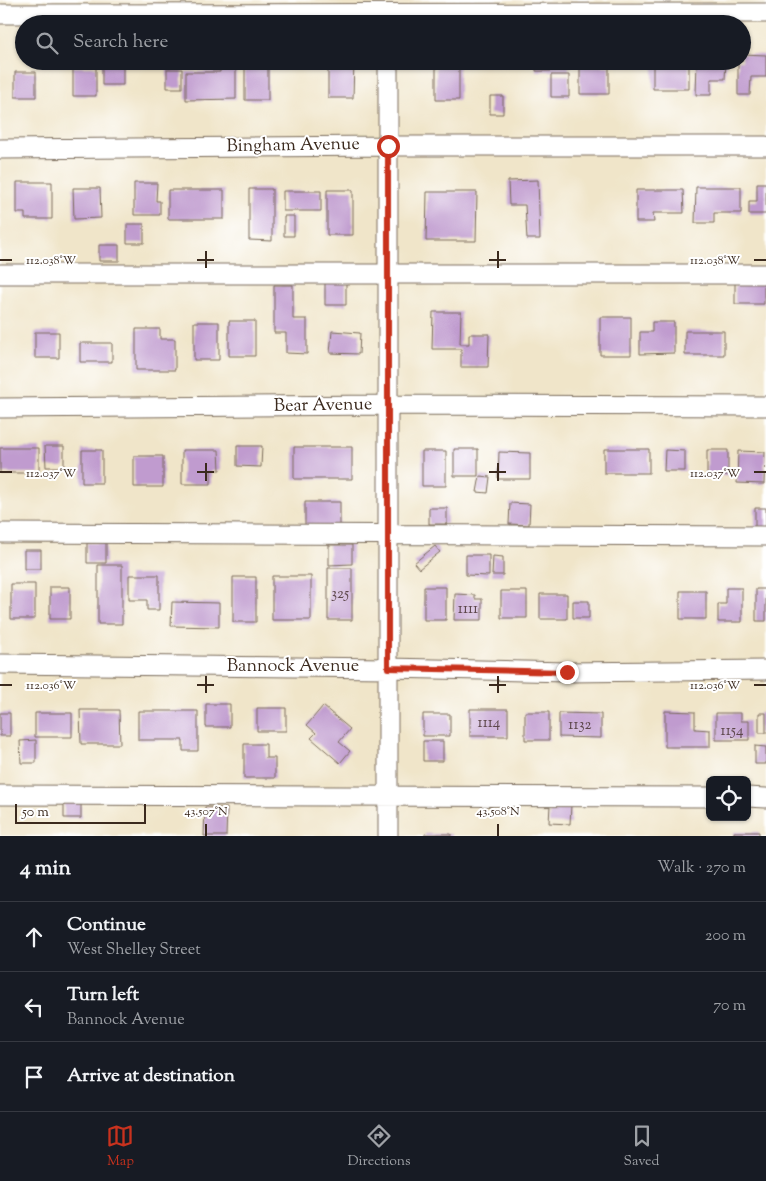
<!DOCTYPE html>
<meta charset="utf-8">
<style>
body{margin:0;font-family:"Sorts Mill Goudy",serif;background:#20242c;color:#f1f3f6}
.controls{position:absolute;right:15px;bottom:15px;display:grid;overflow:hidden;border-radius:8px;box-shadow:0 1px 4px #0004}
.controls button{width:45px;height:45px;display:grid;place-items:center;padding:0;border:0;border-bottom:1px solid #363941;background:#171b24;color:#f1f3f6;font:25px sans-serif}
.scale{position:absolute;left:15px;bottom:12px;width:131px;box-sizing:border-box;padding-left:5px;border:2px solid #3b2a1e;border-top:0;font-size:14px;line-height:18px;white-space:nowrap;color:#3b2a1e;-webkit-text-stroke:4px #fff;paint-order:stroke}
.stop{position:absolute;width:15px;height:15px;margin:-11px;border:4px solid #c8321e;border-radius:50%;background:#fff}
.stop.end{background:#c8321e;border-color:#fff;box-shadow:0 1px 5px #0008}
.list{margin:0;padding:0;list-style:none}
h2{display:flex;justify-content:space-between;align-items:center;height:65px;margin:0;padding:0 20px;font-size:21px}
h2 small{font-size:16px;font-weight:400;color:#9ea1a6}
.list li{display:grid;grid-template-columns:32px 1fr auto;gap:15px;align-items:center;box-sizing:border-box;height:70px;padding:0 20px;border-top:1px solid #363941}
.list b{display:block;font-size:19px;white-space:nowrap}
.list p{margin:0;font-size:16px;white-space:nowrap;color:#9ea1a6}
.list em{font-size:16px;font-style:normal;color:#9ea1a6}
.icon{flex:none;width:28px;height:28px;fill:none;stroke:currentColor;stroke-width:2;stroke-linecap:round;stroke-linejoin:round}
.map{position:relative;flex:none;width:766px;height:836px;overflow:hidden}
.search{position:absolute;background:#171b24;box-shadow:0 1px 4px #0004;left:15px;right:15px;top:15px;height:55px;display:flex;align-items:center;gap:12px;box-sizing:border-box;padding:0 18px;border-radius:28px;color:#9ea1a6;font-size:19px}
.sheet{height:275px;background:#171b24}
nav{display:flex;justify-content:space-around;align-items:center;box-sizing:border-box;height:70px;border-top:1px solid #363941;background:#171b24;font-size:14px;color:#9ea1a6}
nav a{display:grid;justify-items:center;gap:2px}
nav .on{color:#c8321e}
.map>svg:first-child{display:block}
.building{fill:#c09bcf}
.lines{fill:none;stroke-linecap:round;stroke-linejoin:round}
.minor-casing{stroke:#7a6b5a;stroke-width:21}
.minor{stroke:#fff;stroke-width:19}
.route{stroke:#c8321e;stroke-width:6}
.ticks{fill:none;stroke:#3b2a1e;stroke-width:2}
.labels{text-anchor:middle;dominant-baseline:central;stroke-width:4;stroke-linejoin:round;paint-order:stroke}
.number-label{font-size:15px;fill:#5c464a}
.street-label{font-size:18px;fill:#3b2a1e;stroke:#fff}
.ticks-label{font-size:12px;text-anchor:middle;fill:#3b2a1e;stroke:#fff;stroke-width:4;stroke-linejoin:round;paint-order:stroke}
</style>
<div class="map">
<svg width="766" height="836" viewBox="0 0 766 836">
<rect width="100%" height="100%" fill="#fff"/>
<filter id="ink" filterUnits="userSpaceOnUse"><feTurbulence type="fractalNoise" baseFrequency=".02" numOctaves="2"/><feDisplacementMap in="SourceGraphic" scale="10" xChannelSelector="R" yChannelSelector="G"/><feConvolveMatrix kernelMatrix="1 2 1 2 8 2 1 2 1" color-interpolation-filters="sRGB"/></filter>
<filter id="wash" filterUnits="userSpaceOnUse"><feTurbulence type="fractalNoise" baseFrequency=".0096" numOctaves="4" result="noise"/><feDisplacementMap in="SourceGraphic" scale="20" xChannelSelector="R" yChannelSelector="G"/><feGaussianBlur stdDeviation="1.12" result="paint"/><feColorMatrix in="noise" values="0 0 0 0 0 0 0 0 0 0 0 0 0 0 0 0 0 1.4 0 .05"/><feComposite in="paint" operator="in"/></filter>
<g filter="url(#wash)">
<rect width="100%" height="100%" fill="#f0e5c9"/>
<g id="blocks">
<path class="building" d="M742,54l24,1v22h-15l-1,18h-12v-34h4z
M102,61h21v24h-21z
M220,61h16v38l-50,1v-28h34z
M328,61h26l-1,37h-25z
M436,61h23v39h-23z
M536,61h33v10h-33z
M697,61h29l-1,18h-14v16h-15z
M653,63h36v26h-36z
M245,64h23v36h-23z
M580,66h29v28h-29z
M73,67h23v29h-23z
M167,69h15v19h-15z
M15,72h21v25h-21z
M551,75h18v22h-18z
M490,96h13v18h-13z
M538,180l2,59h-13l-2,-34h-16l-1,-24z
M17,182h35v37h-27v-6h-8z
M134,183h23l-1,18h4v14h-26z
M757,183h9v31h-17v-13h8z
M696,187h45v26h-27v10h-19z
M73,188h27l1,30 -27,1z
M249,189h23v52l-23,-1z
M168,190h56v29h-56z
M327,190h26v45h-26z
M636,190h47l1,23h-31l1,9h-18z
M283,191h38v20h-38z
M427,192h50l-1,49h-50z
M284,216h10v20h-10z
M127,224h17v19h-17z
M99,245h20v16h-20z
M735,280l29,1v23h-29z
M325,281h21v24h-21z
M274,285h19v34h14v35l-21,-1v-20h-12z
M433,312h28l-1,32h9v-10h20l-1,33h-27v-18h-29z
M600,317h31v38h-31z
M229,321h26v35h-26z
M194,322h25v38h-25z
M652,322h22v31l-34,1v-22h12z
M136,329h24v10h15v31h-39z
M332,331l28,2 -1,21 -29,-1z
M685,331h39v24h-39z
M35,332h24v26h-24z
M80,343h32v19h-32z
M45,446h19v21h-18z
M237,446h25l-1,21 -24,-1z
M294,447h58v32h-58z
M0,448h39v25h-39z
M454,449h24v27h-24z
M604,449h45v24h-45z
M82,450h20v33h-20z
M182,450h37l1,20h-9v14h-29z
M665,450l20,1v20h-21z
M707,450h21v25h-21z
M422,451h24v35h-24z
M738,451l27,1 -1,32 -27,-1z
M499,452l31,1v26h-32z
M134,456h29v31h-29z
M480,476l10,1 -2,16 -11,-1z
M305,502h35v25h-35z
M510,503l20,1 -1,21 -20,-1z
M429,508h18v16h-18z
M755,508h11v20h-11z
M87,543h19v20h-19z
M329,545h23v19l-23,1z
M435,546l5,6 -21,17 -5,-6z
M24,550h17v19h-17z
M466,555h23v21l-23,-1z
M493,556l10,1v18h-11z
M98,565h24v59h-24z
M328,568h24v52h-24z
M129,575h30v35h-12v-10h-18z
M272,576h39v44h-39z
M233,577h23v45h-23z
M11,584h24v35h-24z
M50,587h20v32h-20z
M424,587h22v33h-22z
M726,588h16v34h-24v-18h8z
M756,589h10v32h-10z
M501,591h26v27h-26z
M680,591h26v28h-26z
M455,594l20,1v4h7v21h-28z
M540,594h27v25h-27z
M573,601h16v17h-16z
M172,602l47,1v24l-48,-1z
M206,704h24v23h-24z
M323,706l27,23 -11,13 11,9 -10,12 -29,-25 5,-5 -9,-8z
M257,708h29v23h-29z
M470,709h38v27h-38z
M80,710h39l1,34h-39z
M138,711h60v40h-15v-11h-45z
M665,711l30,1v17l15,1v17h-45z
M525,712h24v28h-24z
M0,713h10v23h-10z
M35,713h37v24h-37z
M559,713l42,1v24l-42,-1z
M716,713h25v8h8v19h-33z
M759,713h7v20h-7z
M423,714h27v22h-27z
M36,740v23h-15l-1,-22z
M423,741h20v20h-20z
M244,744h22v14h9v20h-31z
M755,746l11,1v17h-11z
M64,801h17v17h-17z
M550,805h21l-1,19 -21,-1z
M205,807l22,1 -1,28h-22z
M734,832h25v4h-25z
M425,834h26v2h-26z"/>
</g>
</g>
<g filter="url(#ink)">
<use href="#blocks" fill-opacity="0" stroke="#7a6b5a" stroke-width="1"/>
<g class="lines">
<g class="minor-casing">
<path id="minor" d="M0,14l766,-1
M0,149l388,-3h378
M0,274h766
M0,408l387,-3 379,1
M0,533l766,3
M0,664l388,4 179,4 199,-2
M0,795l710,2
M747,797l19,1
M388,836v-775"/>
</g>
<use href="#minor" class="minor"/>
</g>
</g>
<g class="lines" filter="url(#ink)">
<path class="route" d="M388,146v522l179,4"/>
</g>
<path class="ticks" d="M206,251v17M498,251v17M0,260h12M197,260h17M489,260h17M754,260h12M206,463v18M498,463v18M0,472h12M197,472h17M489,472h17M754,472h12M206,676v17M498,676v17M0,685h12M197,685h17M489,685h17M754,685h12M206,824v12M498,824v12"/>
<g class="labels">
<g class="number-label">
<text x="340" y="594">325</text>
<text x="468" y="609">1111</text>
<text x="489" y="723">1114</text>
<text x="580" y="725">1132</text>
<text x="732" y="731">1154</text>
</g>
<g class="street-label">
<text transform="translate(293 146) rotate(-1)">Bingham Avenue</text>
<text transform="translate(323 406) rotate(-1)">Bear Avenue</text>
<text x="293" y="667">Bannock Avenue</text>
</g>
</g>
<g class="ticks-label">
<text x="715" y="264">112.038°W</text>
<text x="51" y="264">112.038°W</text>
<text x="715" y="477">112.037°W</text>
<text x="51" y="477">112.037°W</text>
<text x="51" y="689">112.036°W</text>
<text x="715" y="689">112.036°W</text>
<text x="206" y="815">43.507°N</text>
<text x="498" y="815">43.508°N</text>
</g>
</svg>
<div class="controls">
<button><svg class="icon" aria-label="locate" viewBox="0 0 24 24"><circle cx="12" cy="12" r="6"/><path d="M12 2v4M12 18v4M2 12h4M18 12h4"/></svg></button>
</div>
<div class="scale">50 m</div>
<div class="stop" style="left:388px;top:146px"></div>
<div class="stop end" style="left:567px;top:672px"></div>
<div class="search"><svg class="icon" aria-label="search" viewBox="0 0 24 24"><circle cx="10" cy="10" r="6"/><path d="M15 15l6 6"/></svg>Search here</div>
</div>
<section class="sheet">
<h2>4 min<small>Walk · 270 m</small></h2>
<ul class="list">
<li><svg class="icon" aria-label="ahead" viewBox="0 0 24 24"><path d="M12 20V5M6 11l6-6 6 6"/></svg><div><b>Continue</b><p>West Shelley Street</p></div><em>200 m</em></li>
<li><svg class="icon" aria-label="left" viewBox="0 0 24 24"><path d="M17 20v-9H6M10 6l-5 5 5 5"/></svg><div><b>Turn left</b><p>Bannock Avenue</p></div><em>70 m</em></li>
<li><svg class="icon" aria-label="arrive" viewBox="0 0 24 24"><path d="M6 21V4h12l-3 4 3 4H6"/></svg><div><b>Arrive at destination</b></div></li>
</ul>
</section>
<nav>
<a class="on"><svg class="icon" aria-label="map" viewBox="0 0 24 24"><path d="M3 6l6-2 6 2 6-2v14l-6 2-6-2-6 2zM9 4v14M15 6v14"/></svg>Map</a>
<a><svg class="icon" aria-label="directions" viewBox="0 0 24 24"><path d="M12 3l9 9-9 9-9-9zM9 14v-3h6M13 9l2 2-2 2"/></svg>Directions</a>
<a><svg class="icon" aria-label="saved" viewBox="0 0 24 24"><path d="M7 4h10v16l-5-4-5 4z"/></svg>Saved</a>
</nav>
